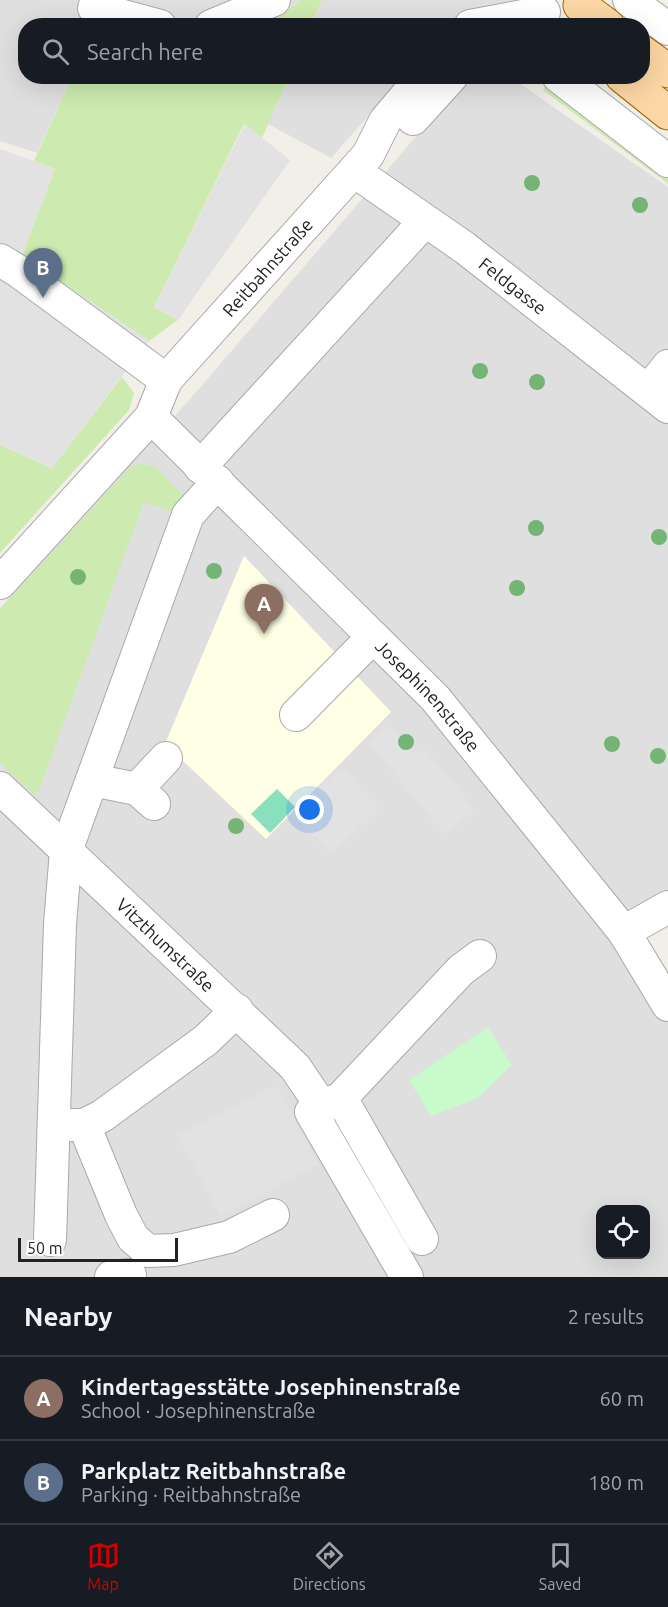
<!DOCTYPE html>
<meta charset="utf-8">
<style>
body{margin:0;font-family:Ubuntu,sans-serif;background:#20242c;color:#f1f3f6}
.controls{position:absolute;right:18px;bottom:18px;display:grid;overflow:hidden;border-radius:12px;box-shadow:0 6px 24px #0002}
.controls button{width:54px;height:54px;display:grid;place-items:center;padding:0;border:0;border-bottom:2px solid #363941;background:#171b24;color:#f1f3f6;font:30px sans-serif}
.scale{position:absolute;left:18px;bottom:15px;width:160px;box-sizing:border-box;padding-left:6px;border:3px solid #222;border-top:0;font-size:16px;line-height:21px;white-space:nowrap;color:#222;-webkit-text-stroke:4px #fff;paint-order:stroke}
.you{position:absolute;left:310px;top:810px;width:21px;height:21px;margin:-15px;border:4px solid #fff;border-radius:50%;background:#1a73e8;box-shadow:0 0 0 9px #1a73e833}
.badge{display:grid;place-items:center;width:39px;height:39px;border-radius:50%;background:#d40000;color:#fff;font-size:20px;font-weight:700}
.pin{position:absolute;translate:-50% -50px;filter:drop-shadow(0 2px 3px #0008)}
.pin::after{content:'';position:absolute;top:32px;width:21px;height:18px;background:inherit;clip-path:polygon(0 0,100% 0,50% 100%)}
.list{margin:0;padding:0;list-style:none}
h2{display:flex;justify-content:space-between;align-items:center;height:78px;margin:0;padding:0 24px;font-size:26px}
h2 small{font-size:20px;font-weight:400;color:#9ea1a6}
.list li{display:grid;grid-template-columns:39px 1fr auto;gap:18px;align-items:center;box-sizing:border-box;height:84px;padding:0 24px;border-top:2px solid #363941}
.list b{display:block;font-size:22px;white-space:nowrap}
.list p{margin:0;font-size:20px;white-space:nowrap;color:#9ea1a6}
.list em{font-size:20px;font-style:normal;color:#9ea1a6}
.icon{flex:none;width:33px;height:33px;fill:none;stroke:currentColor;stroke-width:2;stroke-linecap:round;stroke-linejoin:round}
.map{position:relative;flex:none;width:668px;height:1277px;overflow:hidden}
.search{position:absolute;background:#171b24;box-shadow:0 6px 24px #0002;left:18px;right:18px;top:18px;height:66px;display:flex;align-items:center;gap:15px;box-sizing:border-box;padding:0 21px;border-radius:24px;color:#9ea1a6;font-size:22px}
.sheet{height:246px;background:#171b24}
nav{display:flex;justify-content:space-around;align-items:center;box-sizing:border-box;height:84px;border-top:2px solid #363941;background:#171b24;font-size:16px;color:#9ea1a6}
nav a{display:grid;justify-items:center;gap:3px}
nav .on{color:#d40000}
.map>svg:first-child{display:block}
.residential{fill:#e0dfdf;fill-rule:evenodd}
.education{fill:#ffffe5}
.grass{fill:#cdebb0}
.park{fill:#c8facc}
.pitch{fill:#88e0be}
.parking{fill:#e2e2e2}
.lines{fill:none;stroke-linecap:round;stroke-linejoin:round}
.major-tunnel{stroke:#c8c6c1;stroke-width:33;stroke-dasharray:33 16;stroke-linecap:butt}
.minor-casing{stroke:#a9a9a9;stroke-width:34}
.major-casing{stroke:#a06b00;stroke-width:35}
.minor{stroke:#fff;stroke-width:32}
.major{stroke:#fcd6a4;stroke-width:33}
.tree{fill:#74b475}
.labels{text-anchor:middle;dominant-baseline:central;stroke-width:5;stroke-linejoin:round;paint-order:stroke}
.street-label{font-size:18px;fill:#222;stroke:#fff}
</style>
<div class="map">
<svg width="668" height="1277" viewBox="0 0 668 1277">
<rect width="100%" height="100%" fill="#f2efe9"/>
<path class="residential" d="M0,0h302l-37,25 -239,1v50l46,1 -35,76 -37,-12z
M322,0h200l-14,16 -52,7 -3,2 -142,1z
M289,77h114l-72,81 -63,-34z
M489,77l23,1 156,109v717l-43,23 43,76v274h-668v-669l191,-210 270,-314 22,-1 4,-2zM600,1210h46v44h-46z"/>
<path class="education" d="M244,556l147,156 -125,127 -101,-95z"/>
<path class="grass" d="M302,0h20l-11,25h-46z
M72,77h217l-27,61 -18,-14 -90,183 24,13 -29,21 -127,-86 33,-86 -21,-8z
M547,84l121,90v10l-125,-94z
M122,377l12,16 -5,17 -129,143v-108l52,23z
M143,464l12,3 37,37 -17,9 -31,-11 -105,289 -6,3 -33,-31v-154l132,-144z"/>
<path class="park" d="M488,1027l24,38 -34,33 -47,18 -22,-36z"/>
<path class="pitch" d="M277,789l18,18 -25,26 -19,-19z"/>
<path class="parking" d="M245,124l45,36 -112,160 -24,-13z
M0,149l55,20 -33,86 127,86 -97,127 -52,-23z
M389,726l25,29 10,-7 51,62 -30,25 -76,-92z
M342,768l38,41 -49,45 -38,-41z
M276,1085l42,80 -98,51 -42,-81z"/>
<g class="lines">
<path class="major-tunnel" d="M515,0l41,26"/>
<g class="minor-casing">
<g id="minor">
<path d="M98,0l-4,8 66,18"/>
<path d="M629,0l39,29"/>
<path d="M211,26l63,-26"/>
<path d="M470,26l74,-14"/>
<path d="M558,76l110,85"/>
<path d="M413,119l39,-43"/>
<path id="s1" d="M354,171l111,77 203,159"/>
<path d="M0,260l18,11 148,109"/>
<path d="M648,391l20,-25"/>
<path id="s2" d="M151,417l284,281 189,234 44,73"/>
<path d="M200,467l225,-246"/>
<path id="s3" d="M0,583l151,-166 15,-37 202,-225 17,-34 38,-45"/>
<path d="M296,715l77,-78"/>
<path d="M92,780l45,9 17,15"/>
<path id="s4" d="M0,788l295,279 27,40"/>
<path d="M137,789l29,-31"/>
<path d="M624,932l44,-25"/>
<path d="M341,1098l81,141"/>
<path d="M63,1125h21l18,-9 104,-76 31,-30"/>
<path d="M84,1125l37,90 12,23 15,13 26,-1 55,-13 44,-22"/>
<path d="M50,1240l10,-316 6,-73 122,-336 30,-33"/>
<path d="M111,1277l19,-2"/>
<path d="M407,1277l-96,-165 30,-14 120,-128 19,-14"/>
</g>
</g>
<g class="major-casing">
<path id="major" d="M580,5l28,21
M642,52l26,19
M622,76l46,37"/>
</g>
<use href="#minor" class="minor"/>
<use href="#major" class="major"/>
</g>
<g class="tree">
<circle cx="532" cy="183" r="8"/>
<circle cx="640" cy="205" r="8"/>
<circle cx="480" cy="371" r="8"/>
<circle cx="537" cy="382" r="8"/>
<circle cx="536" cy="528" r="8"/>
<circle cx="659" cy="537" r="8"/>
<circle cx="214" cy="571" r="8"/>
<circle cx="78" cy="577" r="8"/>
<circle cx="517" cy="588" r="8"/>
<circle cx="406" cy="742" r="8"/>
<circle cx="612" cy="744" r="8"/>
<circle cx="658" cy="756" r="8"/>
<circle cx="236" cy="826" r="8"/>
</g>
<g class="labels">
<g class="street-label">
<text stroke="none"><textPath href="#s3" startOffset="416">Reitbahnstraße</textPath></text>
<text stroke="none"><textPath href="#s1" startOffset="196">Feldgasse</textPath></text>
<text stroke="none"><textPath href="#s2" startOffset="393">Josephinenstraße</textPath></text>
<text stroke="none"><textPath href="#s4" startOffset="228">Vitzthumstraße</textPath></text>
</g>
</g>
</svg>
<div class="controls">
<button><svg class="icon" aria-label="locate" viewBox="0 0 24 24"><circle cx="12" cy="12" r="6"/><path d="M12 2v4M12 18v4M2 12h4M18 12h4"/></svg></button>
</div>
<div class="scale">50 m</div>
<div class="you"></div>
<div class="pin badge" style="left:264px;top:634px;background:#8d6e63">A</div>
<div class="pin badge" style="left:43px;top:298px;background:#5c6f8a">B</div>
<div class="search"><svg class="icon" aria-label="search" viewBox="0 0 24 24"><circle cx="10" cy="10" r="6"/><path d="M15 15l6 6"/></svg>Search here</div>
</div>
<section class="sheet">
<h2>Nearby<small>2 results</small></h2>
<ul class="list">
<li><span class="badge" style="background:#8d6e63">A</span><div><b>Kindertagesstätte Josephinenstraße</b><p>School · Josephinenstraße</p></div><em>60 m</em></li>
<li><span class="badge" style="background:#5c6f8a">B</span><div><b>Parkplatz Reitbahnstraße</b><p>Parking · Reitbahnstraße</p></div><em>180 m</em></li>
</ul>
</section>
<nav>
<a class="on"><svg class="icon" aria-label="map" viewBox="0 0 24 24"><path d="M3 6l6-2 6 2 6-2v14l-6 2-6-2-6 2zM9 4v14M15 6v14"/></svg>Map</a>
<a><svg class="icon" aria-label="directions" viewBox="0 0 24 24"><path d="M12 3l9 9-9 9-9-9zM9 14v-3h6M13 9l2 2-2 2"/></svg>Directions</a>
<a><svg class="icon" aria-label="saved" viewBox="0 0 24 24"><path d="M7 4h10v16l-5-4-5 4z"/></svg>Saved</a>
</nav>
